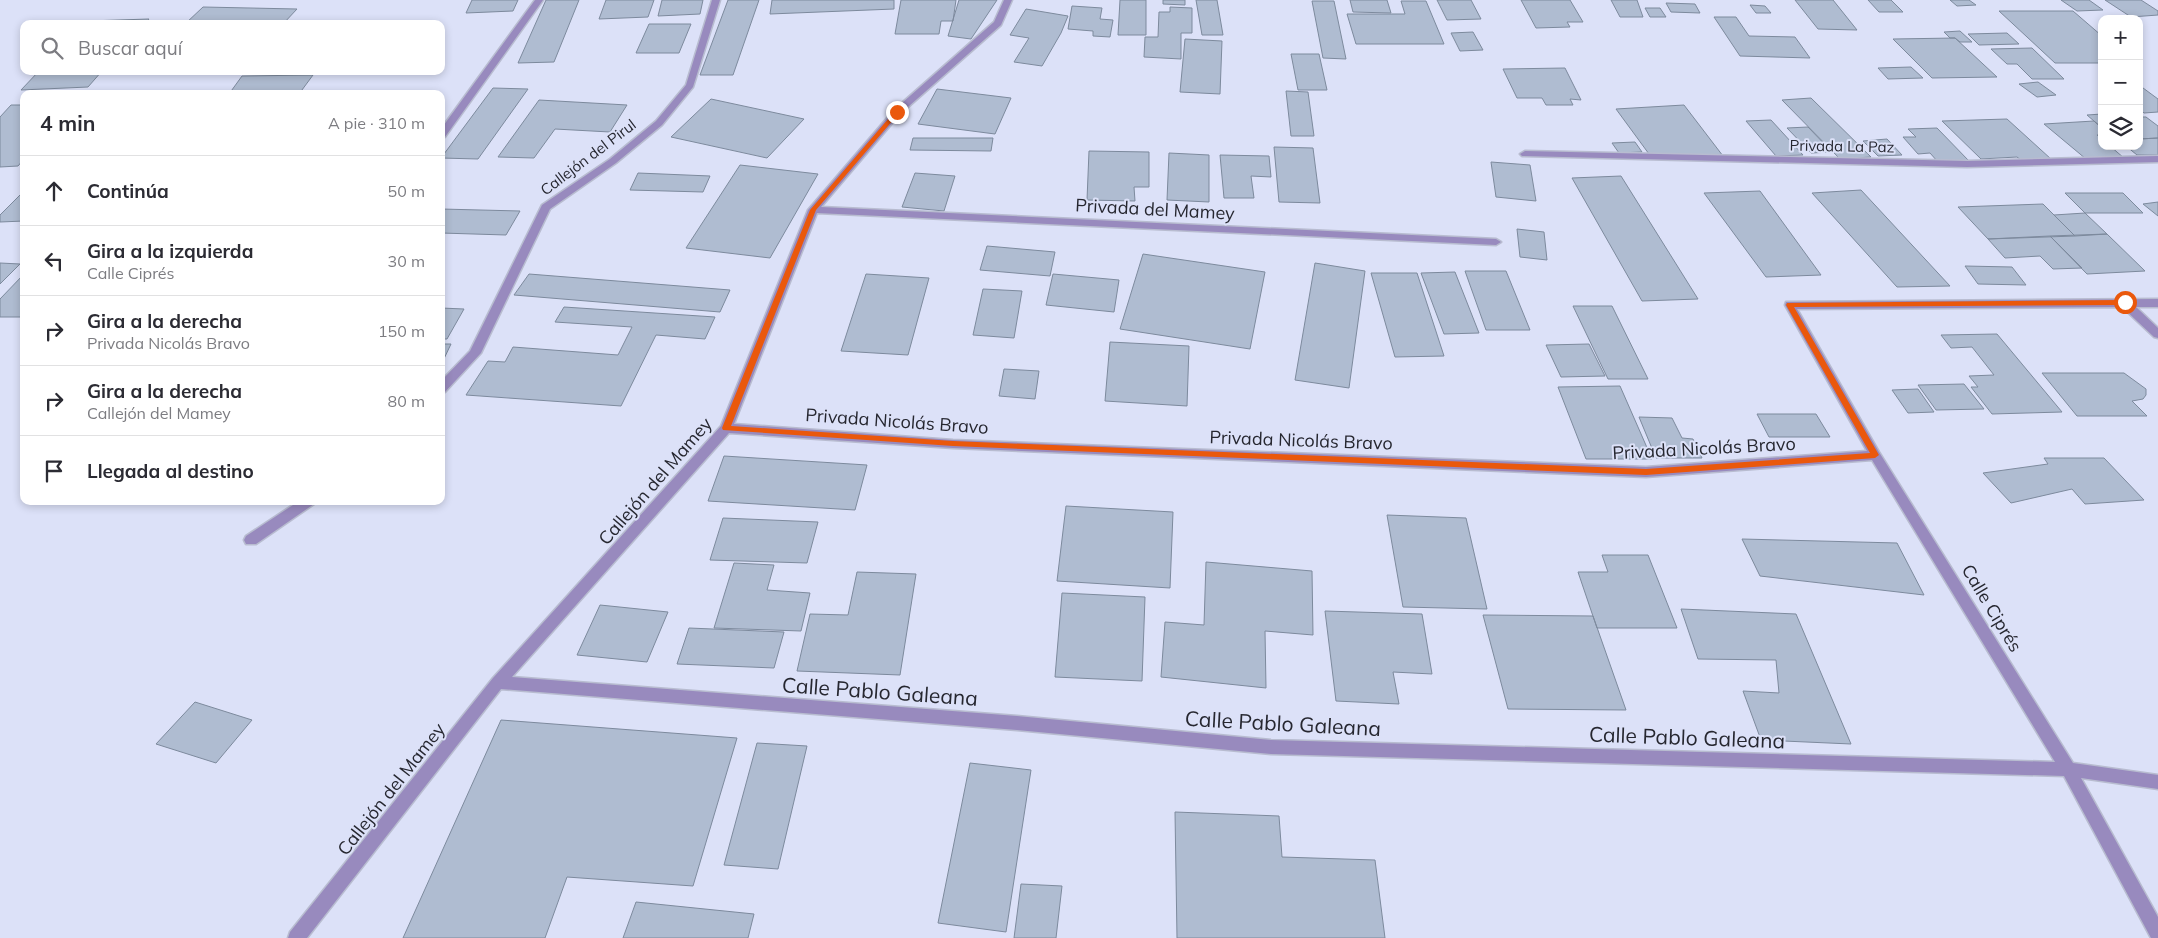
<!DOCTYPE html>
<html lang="es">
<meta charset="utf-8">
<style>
body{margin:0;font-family:Mulish,sans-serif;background:#f2f2f3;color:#2b2b33}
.controls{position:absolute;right:15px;top:15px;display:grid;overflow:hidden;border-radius:10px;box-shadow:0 2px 8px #0003}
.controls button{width:45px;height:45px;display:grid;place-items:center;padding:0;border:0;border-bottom:1px solid #e1e1e2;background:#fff;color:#2b2b33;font:25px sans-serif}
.stop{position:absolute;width:15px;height:15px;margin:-11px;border:4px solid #ea580c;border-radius:50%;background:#fff}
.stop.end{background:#ea580c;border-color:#fff;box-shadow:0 1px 5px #0008}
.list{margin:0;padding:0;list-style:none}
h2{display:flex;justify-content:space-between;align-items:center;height:65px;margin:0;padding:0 20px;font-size:21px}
h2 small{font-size:16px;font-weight:400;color:#7c7c81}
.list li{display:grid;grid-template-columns:32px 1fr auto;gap:15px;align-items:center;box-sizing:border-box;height:70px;padding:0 20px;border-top:1px solid #e1e1e2}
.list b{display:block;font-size:19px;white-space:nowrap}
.list p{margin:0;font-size:16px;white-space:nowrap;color:#7c7c81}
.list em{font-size:16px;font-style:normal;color:#7c7c81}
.icon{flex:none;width:28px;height:28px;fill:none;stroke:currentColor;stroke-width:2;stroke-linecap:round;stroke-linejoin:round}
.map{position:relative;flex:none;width:2158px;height:938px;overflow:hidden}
.search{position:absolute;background:#fff;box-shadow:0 2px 8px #0003;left:20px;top:20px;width:425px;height:55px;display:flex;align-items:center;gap:12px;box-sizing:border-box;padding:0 18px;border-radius:10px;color:#7c7c81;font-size:19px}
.panel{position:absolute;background:#fff;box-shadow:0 2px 8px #0003;left:20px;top:90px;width:425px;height:415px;border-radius:10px}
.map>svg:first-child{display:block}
.building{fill:#afbcd1;stroke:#7d8a9d}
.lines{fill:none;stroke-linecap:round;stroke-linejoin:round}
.street-casing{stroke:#b8bcd0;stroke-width:3}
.street{fill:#988abe;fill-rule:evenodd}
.route{fill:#ea580c}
.labels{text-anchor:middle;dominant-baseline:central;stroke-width:4;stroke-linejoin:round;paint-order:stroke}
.far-street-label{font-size:15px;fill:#262730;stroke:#dce1f8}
.street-label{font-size:18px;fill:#262730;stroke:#dce1f8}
.near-street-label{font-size:21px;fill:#262730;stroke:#dce1f8}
</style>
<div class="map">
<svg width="2158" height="938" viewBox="0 0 2158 938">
<rect width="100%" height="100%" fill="#dce1f8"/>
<path class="building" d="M472,0h46l-5,11 -47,2z
M546,0h33l-25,62 -36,1z
M606,0h48l-6,17 -49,2z
M662,0h41l-3,14 -42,2z
M728,0h31l-26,75h-33z
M772,0h122v9l-124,5z
M901,0h55l-3,21h-12l-2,13h-44z
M959,0h38l-26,39 -23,-3z
M1120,0h26v35h-28z
M1163,0h22v5l-22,-1z
M1196,0h21l6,35h-21z
M1350,0h37l4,13 -38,-1z
M1437,0h34l10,19 -34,1z
M1521,0h49l13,22h-16l3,5 -34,1z
M1611,0h26l6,17h-23z
M1795,0h38l24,30 -39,-1z
M1868,0h23l12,12h-24z
M1950,0h19l7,5 -19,1z
M2061,0h28l14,10 -26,1z
M2105,0h36l17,11v4l-27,2z
M1312,1h22l12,58 -23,-1z
M1401,1h25l18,43h-88l-9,-30h58z
M1666,3l29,1 5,9 -29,-1z
M1750,5l15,1 6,7h-15z
M1072,6l30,2 -2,11 13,1 -3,17 -17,-1v-5l-25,-2z
M203,7l94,2 -14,15h-98z
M1170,7l22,1v25h-11v26l-37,-2 1,-20h13l1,-25h11z
M1645,8h15l6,9h-16z
M1026,9l42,7 -7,17 -19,33 -28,-4 15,-24 -19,-3z
M1999,11h74l29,25v27h-47z
M1714,17h22l13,19 46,1 15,21 -70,-2z
M149,19l-4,5h-60l3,-3z
M649,24h42l-12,29h-43z
M1960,31l12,11h-12l-5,-4h-5l-6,-6z
M1473,32l10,18 -23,1 -9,-18z
M2007,33l12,11 -40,1 -11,-11z
M1955,38l42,39 -65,1 -39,-39z
M1185,39l37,2 -2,53 -40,-2z
M2032,48l32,31h-32l-15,-15h-10l-16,-15z
M1291,54h28l8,36h-29z
M1911,67l12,11 -35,1 -10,-11z
M1565,68l16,32 -11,-1 3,6h-27l-4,-7h-25l-14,-29z
M39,71h63l-14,16 -67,3z
M313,75l-14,19h-70l13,-18z
M2038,82l18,13 -19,2 -18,-13z
M2139,85l19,14v13l-14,1 -5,-4z
M493,88l35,1 -50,70 -37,-1z
M937,89l74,9 -16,36 -77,-10z
M1286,91l22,1 6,44h-23z
M1811,98l60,59 -31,2 -58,-59z
M711,99l93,20 -37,39 -96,-21z
M539,100l88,5 -17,27 -55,-3 -21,29 -36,-1z
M11,105h13v54l-6,7 -18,1v-50z
M1684,105l39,51 -74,-2 -33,-45z
M2102,114v14l-15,-13z
M2139,117h7l12,9v12l-19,1z
M2007,119l44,40 -30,1 -4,-3 -36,2 -39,-38z
M1771,120l32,35 -27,1 -30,-35z
M2094,121l8,7v7h-5l5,4v7h8l14,12 -38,1 -42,-35z
M1808,127l24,25 -21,1 -24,-25z
M1937,128l32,33 -31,1 -8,-9 -12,1 -15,-17h13l-8,-8z
M913,138h80l-2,13 -81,-1z
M2158,138v17h-21l-11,-9h13v-7z
M1887,139l15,16 -24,1 -15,-15z
M1635,142l7,10 -23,1 -7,-10z
M1274,147l39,1 7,55 -41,-1z
M1089,151l60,1v35h-15l1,14 -48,-1z
M1169,153l40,2v47l-42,-2z
M1220,155l49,1 2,21 -20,-1 3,22h-30z
M1491,162l39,3 6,36 -40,-4z
M740,165l78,9 -48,84 -84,-10z
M638,173l72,3 -7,16 -73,-2z
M915,173l40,3 -11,35 -42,-4z
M1621,176l77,123 -56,2 -70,-123z
M1861,190l89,96 -53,1 -85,-94z
M24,191v30l-24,1v-7z
M1760,191l61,84 -55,2 -62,-84z
M2065,193h58l20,20h-58z
M2158,202v14l-15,-12z
M2043,204l32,32 -87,3 -30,-32z
M441,209l79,2 -14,24 -65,-2z
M2085,213l22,21 -32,2 -21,-21z
M1517,229l27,3 3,28 -27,-3z
M2107,234l38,37 -58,3 -37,-38z
M2050,236l32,32 -29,1 -13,-13 -35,2 -17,-19z
M987,246l68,6 -5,24 -70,-6z
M1143,254l122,18 -15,77 -130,-20z
M0,263l20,1 -20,20z
M1315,263l50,8 -16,117 -54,-8z
M1965,266l47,1 14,18 -48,-1z
M1465,271h41l24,59h-44z
M1455,272l24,61 -35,1 -23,-61z
M1371,273h46l27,83 -49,1z
M24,274v43h-24v-18z
M529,274l201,16 -10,22 -206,-17z
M866,274l63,4 -21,77 -67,-4z
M1053,274l66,6 -5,32 -68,-7z
M983,289l39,2 -8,47 -41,-3z
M1573,306h39l36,73h-40z
M564,307l151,10 -10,22 -49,-4 -35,71 -155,-11 22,-34 17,1 8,-15 105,8 14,-28 -77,-5z
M441,308l23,1 -17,30h-6z
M1997,334l65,78 -70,2 -21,-27h7l-9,-11 25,-1 -22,-28 -21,1 -10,-13z
M1110,342l79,4 -2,60 -82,-5z
M441,344h10l-10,21z
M1589,344l16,32 -44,1 -15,-32z
M1004,369l35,2 -4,28 -36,-3z
M2042,373h82l22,16v6l-3,4 -11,2 15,15h-70z
M1964,384l20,25 -48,1 -18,-25z
M1620,386l32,73h-66l-28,-72z
M1918,389l16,23 -26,1 -16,-23z
M1757,414h59l14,23h-61z
M1639,417l33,1 10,20 11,1 9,19h-46z
M724,456l143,9 -12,45 -147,-9z
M2044,458h60l40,42 -59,4 -13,-15 -61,14 -28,-30 65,-9z
M1066,506l107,6 -3,76 -113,-7z
M1387,515l79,3 21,91 -84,-2z
M723,518l95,4 -11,41 -97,-3z
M1742,539l155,4 27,52 -164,-19z
M1602,555h46l29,73h-80l-19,-56h30z
M1206,562l106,9 1,64 -48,-4 1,57 -105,-11 4,-55 39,3z
M734,563l40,2 -7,25 43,3 -9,38 -87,-3z
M857,572l59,2 -16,101 -103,-4 13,-57 38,1z
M1062,593l83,4 -3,84 -87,-4z
M600,605l68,7 -21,50 -70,-7z
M1681,609l115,5 55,130 -90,-4 -18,-49 36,2 -3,-33 -78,-1z
M1325,611l97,3 10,60 -39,-2 6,32 -63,-3z
M1483,615l110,1 33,94 -118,-1z
M689,628l95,4 -10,36 -97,-4z
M195,702l57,18 -36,43 -60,-19z
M501,720l236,18 -44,148 -126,-9 -22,61h-142z
M757,743l50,3 -29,123 -54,-4z
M970,763l61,7 -25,162 -68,-9z
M1175,812l104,4 3,41 93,3 10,78h-208z
M1021,884l41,2 -6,52h-42z
M636,902l118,12 -6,24h-125z"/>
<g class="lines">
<g class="street-casing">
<path id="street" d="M535,0h8l-98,137 -4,1v-9z
M712,0h8l-27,87 -31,38 -46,38 -66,46 -69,144 -36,39 -4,1v-12l29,-30 72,-146 68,-46 46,-38 30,-36z
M1004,0h8l-11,25 -101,89 -79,93 675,32 5,3 -5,3 -679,-32 -83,211 219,16 693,27 221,-16 -82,-146 1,-3 372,-3v8h-22l22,21v10l-4,-1 -32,-30 -325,2 82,143 194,311 85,12v14l-77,-11 77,139v21h-7l-87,-162 -793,-22 -254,-24 -516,-41 -194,249h-19l2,-6 203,-254 228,-252 87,-216 86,-100 100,-88zM729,433l224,15 693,29 226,-17 183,302 -784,-22 -254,-24 -505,-39z
M1525,151l442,10 191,-5v6l-191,5 -445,-11 -2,-2z
M299,501h16l-1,3 -58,40h-10l-2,-4 2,-4z"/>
</g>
<use href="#street" class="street"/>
</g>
<path class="route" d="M895,111l5,1 -84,98 -85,216 222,15 693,28 224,-16 -84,-148 1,-2 338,-3 4,2 -4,3 -331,2 85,148 -4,3 -229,17 -693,-29 -230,-16 -1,-2 88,-218z"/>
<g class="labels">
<g class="far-street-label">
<text transform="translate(1842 146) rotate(1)">Privada La Paz</text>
<text transform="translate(588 157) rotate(-37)">Callejón del Pirul</text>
</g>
<g class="street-label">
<text transform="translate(1155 209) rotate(3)">Privada del Mamey</text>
<text transform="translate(897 421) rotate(4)">Privada Nicolás Bravo</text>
<text transform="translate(1301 440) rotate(2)">Privada Nicolás Bravo</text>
<text transform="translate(1704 448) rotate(-3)">Privada Nicolás Bravo</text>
<text transform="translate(655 481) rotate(-49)">Callejón del Mamey</text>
<text transform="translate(1992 608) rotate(59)">Calle Ciprés</text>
<text transform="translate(391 789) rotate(-52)">Callejón del Mamey</text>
</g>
<g class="near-street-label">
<text transform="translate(880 691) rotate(4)">Calle Pablo Galeana</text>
<text transform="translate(1283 723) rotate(3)">Calle Pablo Galeana</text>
<text transform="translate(1687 737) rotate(2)">Calle Pablo Galeana</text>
</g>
</g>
</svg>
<div class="controls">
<button>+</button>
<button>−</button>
<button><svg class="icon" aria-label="layers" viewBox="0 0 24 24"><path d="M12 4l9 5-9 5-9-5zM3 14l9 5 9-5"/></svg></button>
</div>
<div class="stop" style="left:2125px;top:302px"></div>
<div class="stop end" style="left:897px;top:112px"></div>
<div class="search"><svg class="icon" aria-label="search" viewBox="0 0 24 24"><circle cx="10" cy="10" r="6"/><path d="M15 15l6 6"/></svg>Buscar aquí</div>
<section class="panel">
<h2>4 min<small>A pie · 310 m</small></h2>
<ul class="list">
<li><svg class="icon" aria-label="ahead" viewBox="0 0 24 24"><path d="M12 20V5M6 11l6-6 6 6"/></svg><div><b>Continúa</b></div><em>50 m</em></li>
<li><svg class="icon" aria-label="left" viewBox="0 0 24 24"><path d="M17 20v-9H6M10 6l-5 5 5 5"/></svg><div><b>Gira a la izquierda</b><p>Calle Ciprés</p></div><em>30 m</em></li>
<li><svg class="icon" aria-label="right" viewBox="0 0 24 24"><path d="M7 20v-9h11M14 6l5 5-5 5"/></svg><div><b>Gira a la derecha</b><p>Privada Nicolás Bravo</p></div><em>150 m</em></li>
<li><svg class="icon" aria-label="right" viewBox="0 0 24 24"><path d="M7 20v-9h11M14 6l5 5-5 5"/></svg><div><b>Gira a la derecha</b><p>Callejón del Mamey</p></div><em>80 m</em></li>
<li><svg class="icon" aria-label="arrive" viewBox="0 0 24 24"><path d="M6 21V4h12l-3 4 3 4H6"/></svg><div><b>Llegada al destino</b></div></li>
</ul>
</section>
</div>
